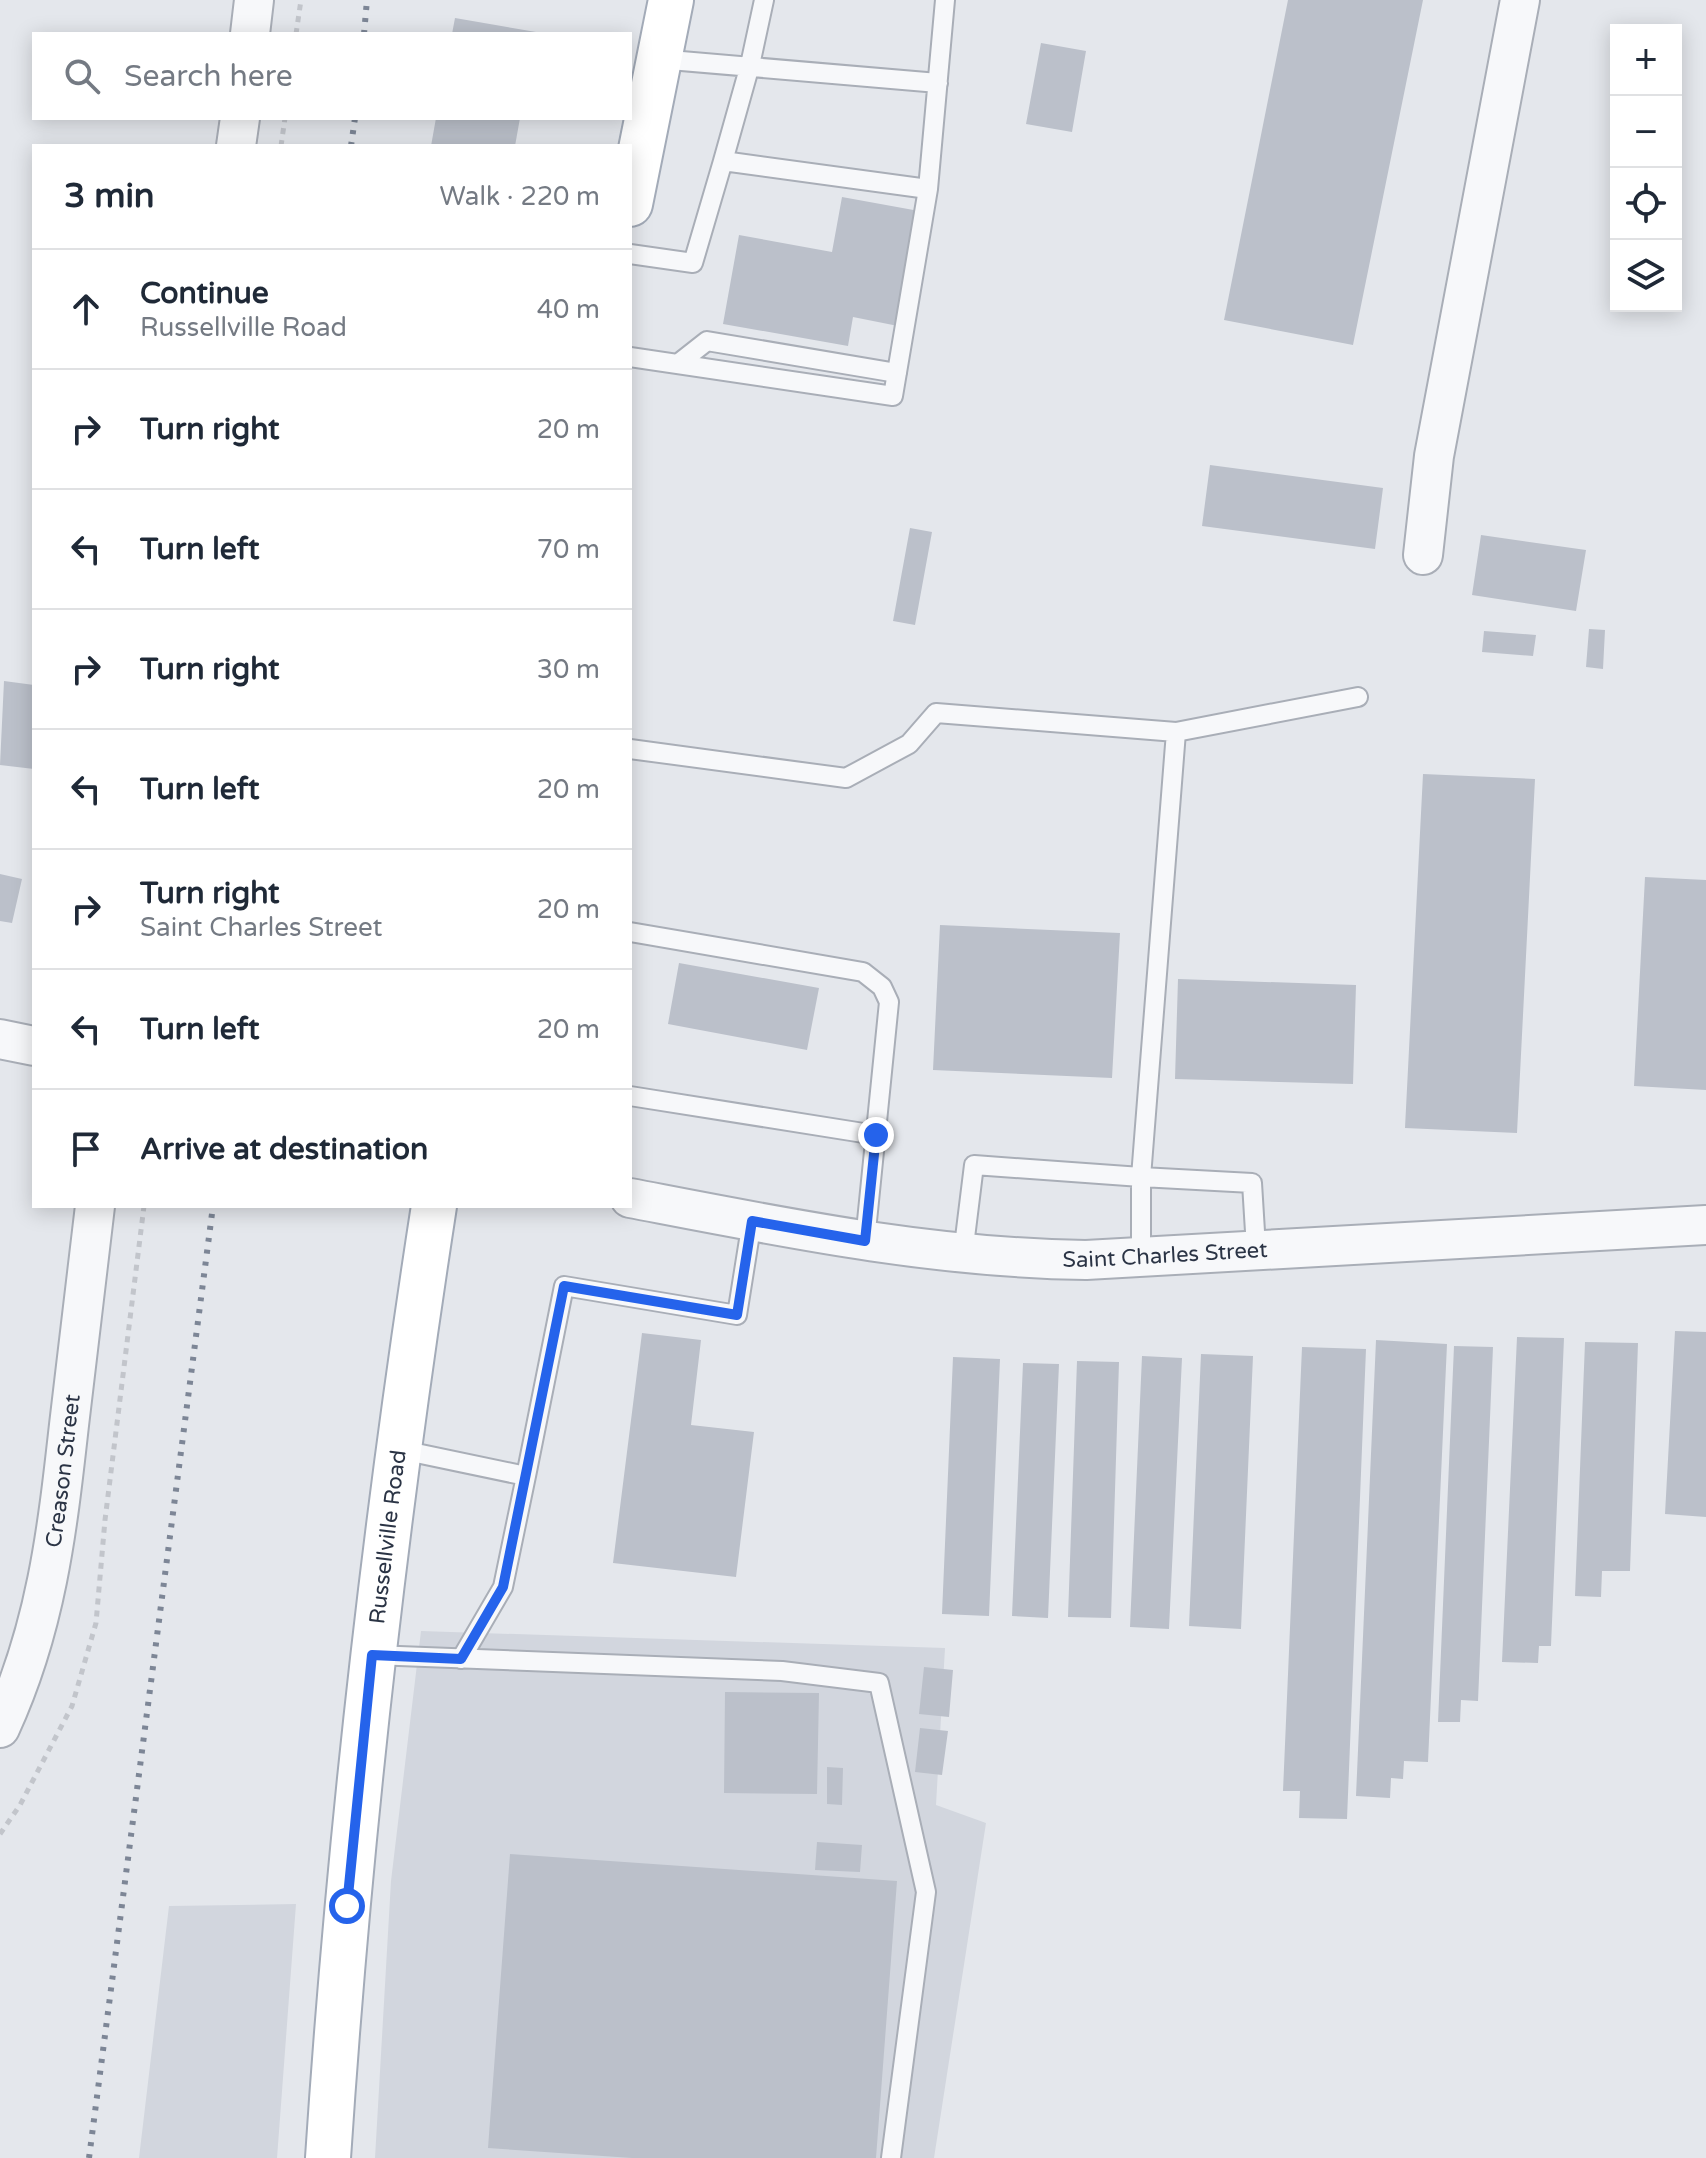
<!DOCTYPE html>
<meta charset="utf-8">
<style>
body{margin:0;font-family:"Varela Round",sans-serif;background:#f6f6f7;color:#1f2937}
.controls{position:absolute;right:24px;top:24px;display:grid;overflow:hidden;border-radius:0px;box-shadow:0 4px 20px #0003}
.controls button{width:72px;height:72px;display:grid;place-items:center;padding:0;border:0;border-bottom:2px solid #e0e1e3;background:#fff;color:#1f2937;font:40px sans-serif}
.stop{position:absolute;width:24px;height:24px;margin:-18px;border:6px solid #2563eb;border-radius:50%;background:#fff}
.stop.end{background:#2563eb;border-color:#fff;box-shadow:0 2px 8px #0008}
.list{margin:0;padding:0;list-style:none}
h2{display:flex;justify-content:space-between;align-items:center;height:104px;margin:0;padding:0 32px;font-size:34px}
h2 small{font-size:26px;font-weight:400;color:#747a83}
.list li{display:grid;grid-template-columns:52px 1fr auto;gap:24px;align-items:center;box-sizing:border-box;height:120px;padding:0 32px;border-top:2px solid #e0e1e3}
.list b{display:block;font-size:30px;white-space:nowrap}
.list p{margin:0;font-size:26px;white-space:nowrap;color:#747a83}
.list em{font-size:26px;font-style:normal;color:#747a83}
.icon{flex:none;width:44px;height:44px;fill:none;stroke:currentColor;stroke-width:2;stroke-linecap:round;stroke-linejoin:round}
.map{position:relative;flex:none;width:1706px;height:2158px;overflow:hidden}
.search{position:absolute;background:#fff;box-shadow:0 4px 20px #0003;left:32px;top:32px;width:600px;height:88px;display:flex;align-items:center;gap:20px;box-sizing:border-box;padding:0 28px;border-radius:0px;color:#747a83;font-size:30px}
.panel{position:absolute;background:#fff;box-shadow:0 4px 20px #0003;left:32px;top:144px;width:600px;height:1064px;border-radius:0px}
.map>svg:first-child{display:block}
.built{fill:#d2d6de}
.building{fill:#bbc0ca}
.lines{fill:none;stroke-linecap:round;stroke-linejoin:round}
.lane-casing{stroke:#a9aeb7;stroke-width:22}
.street-casing{stroke:#a9aeb7;stroke-width:42}
.primary-casing{stroke:#a3abb8;stroke-width:48}
.path{stroke:#c2c5cb;stroke-width:5;stroke-dasharray:6 6;stroke-linecap:butt}
.lane{stroke:#f7f8fa;stroke-width:18}
.street{stroke:#f7f8fa;stroke-width:38}
.primary{stroke:#fff;stroke-width:44}
.rail{stroke:#7d8696;stroke-width:6;stroke-dasharray:4 8;stroke-linecap:butt}
.route{stroke:#2563eb;stroke-width:10}
.labels{text-anchor:middle;dominant-baseline:central;stroke-width:8;stroke-linejoin:round;paint-order:stroke}
.street-label{font-size:22px;fill:#2b3445;stroke:#f4f6f9}
</style>
<div class="map">
<svg width="1706" height="2158" viewBox="0 0 1706 2158">
<rect width="100%" height="100%" fill="#e4e7ec"/>
<path class="built" d="M421,1631l524,17 -9,157 50,18 -52,335h-559l16,-277z
M296,1904l-19,254h-138l30,-252z"/>
<path class="building" d="M1288,0h135l-70,345 -129,-25z
M455,18l81,14v2h-84z
M1041,43l45,8 -14,81 -46,-8z
M436,118h84l-5,28h-84z
M842,197l77,14 -21,115 -45,-9 -5,29 -125,-22 16,-89 93,17z
M1210,465l173,23 -8,61 -173,-23z
M910,528l22,4 -17,93 -22,-4z
M1481,535l105,15 -10,61 -104,-16z
M1589,629l16,1 -2,39 -17,-2z
M1484,631l52,4 -3,21 -51,-4z
M4,681l30,4v84l-34,-4z
M1423,774l112,5 -18,354 -112,-5z
M0,874l22,5 -10,44 -12,-2z
M1645,877l61,3v210l-72,-4z
M940,925l180,8 -8,145 -179,-8z
M679,963l140,25 -12,62 -139,-26z
M1178,979l178,6 -3,99 -178,-5z
M1675,1331l31,1v185l-41,-3z
M642,1333l59,7 -10,85 63,7 -18,145 -123,-14z
M1517,1337l47,1 -13,308h-12l-1,17 -36,-1z
M1376,1340l71,4 -19,418 -24,-1 -1,18 -12,-1 -1,20 -34,-2z
M1585,1342l53,1 -8,228h-28l-1,26 -26,-1z
M1454,1346l39,1 -15,354 -17,-1 -1,22h-22z
M1302,1347l64,2 -19,470 -48,-1 1,-27h-17z
M1201,1354l52,2 -12,273 -52,-3z
M1142,1356l40,2 -13,271 -39,-2z
M953,1357l47,2 -11,257 -47,-2z
M1077,1361l42,1 -8,256 -43,-1z
M1023,1363l36,1 -11,254 -36,-2z
M924,1667l29,3 -4,47 -30,-3z
M725,1692l94,1 -2,101 -93,-1z
M920,1728l28,3 -6,44 -27,-3z
M827,1767l16,1 -1,37 -15,-1z
M817,1842l45,3 -2,27 -45,-2z
M510,1854l387,27 -21,277h-244l-144,-10z"/>
<g class="lines">
<g class="lane-casing">
<path id="lane" d="M658,59l280,24
M723,161l27,-96 14,-65
M928,189l17,-189
M630,254l63,9 30,-102 205,28 -35,207 -263,-39
M679,363l28,-22 190,32
M1176,732l-35,445 111,6 4,65
M630,749l216,29 63,-34 27,-31 240,19 182,-35
M630,932l233,40 19,15 7,15 -24,239
M630,1096l246,39
M963,1254l11,-89 167,12v80
M397,1449l129,27 38,-190 173,29 15,-94
M373,1655l409,16 97,12 47,209 -35,266
M461,1659l42,-72 23,-111"/>
</g>
<g class="street-casing">
<g id="street">
<path d="M250,34l4,-34"/>
<path d="M236,146l4,-28"/>
<path d="M1423,555l11,-99 86,-456"/>
<path d="M0,1039l34,7"/>
<path id="s1" d="M630,1198c151,29 301,60 456,62l620,-35"/>
<path id="s2" d="M0,1728c46,-100 57,-195 69,-303 9,-73 17,-146 26,-219"/>
</g>
</g>
<g class="primary-casing">
<g id="primary">
<path d="M630,204l41,-204"/>
<path id="s3" d="M328,2158c21,-319 57,-636 106,-952"/>
</g>
</g>
<path class="path" d="M296,34l5,-34
M281,146l4,-28
M0,1834l20,-29 52,-99 24,-83 9,-103 39,-314"/>
<use href="#lane" class="lane"/>
<use href="#street" class="street"/>
<use href="#primary" class="primary"/>
<path class="rail" d="M364,34l3,-34
M351,146l4,-28
M89,2158l124,-952"/>
</g>
<g class="lines">
<path class="route" d="M347,1906l25,-251 89,4 42,-72 61,-301 173,29 15,-94 113,20 11,-106"/>
</g>
<g class="labels">
<g class="street-label">
<text stroke="none"><textPath href="#s1" startOffset="540">Saint Charles Street</textPath></text>
<text stroke="none"><textPath href="#s2" startOffset="266">Creason Street</textPath></text>
<text stroke="none"><textPath href="#s3" startOffset="624">Russellville Road</textPath></text>
</g>
</g>
</svg>
<div class="controls">
<button>+</button>
<button>−</button>
<button><svg class="icon" aria-label="locate" viewBox="0 0 24 24"><circle cx="12" cy="12" r="6"/><path d="M12 2v4M12 18v4M2 12h4M18 12h4"/></svg></button>
<button><svg class="icon" aria-label="layers" viewBox="0 0 24 24"><path d="M12 4l9 5-9 5-9-5zM3 14l9 5 9-5"/></svg></button>
</div>
<div class="stop" style="left:347px;top:1906px"></div>
<div class="stop end" style="left:876px;top:1135px"></div>
<div class="search"><svg class="icon" aria-label="search" viewBox="0 0 24 24"><circle cx="10" cy="10" r="6"/><path d="M15 15l6 6"/></svg>Search here</div>
<section class="panel">
<h2>3 min<small>Walk · 220 m</small></h2>
<ul class="list">
<li><svg class="icon" aria-label="ahead" viewBox="0 0 24 24"><path d="M12 20V5M6 11l6-6 6 6"/></svg><div><b>Continue</b><p>Russellville Road</p></div><em>40 m</em></li>
<li><svg class="icon" aria-label="right" viewBox="0 0 24 24"><path d="M7 20v-9h11M14 6l5 5-5 5"/></svg><div><b>Turn right</b></div><em>20 m</em></li>
<li><svg class="icon" aria-label="left" viewBox="0 0 24 24"><path d="M17 20v-9H6M10 6l-5 5 5 5"/></svg><div><b>Turn left</b></div><em>70 m</em></li>
<li><svg class="icon" aria-label="right" viewBox="0 0 24 24"><path d="M7 20v-9h11M14 6l5 5-5 5"/></svg><div><b>Turn right</b></div><em>30 m</em></li>
<li><svg class="icon" aria-label="left" viewBox="0 0 24 24"><path d="M17 20v-9H6M10 6l-5 5 5 5"/></svg><div><b>Turn left</b></div><em>20 m</em></li>
<li><svg class="icon" aria-label="right" viewBox="0 0 24 24"><path d="M7 20v-9h11M14 6l5 5-5 5"/></svg><div><b>Turn right</b><p>Saint Charles Street</p></div><em>20 m</em></li>
<li><svg class="icon" aria-label="left" viewBox="0 0 24 24"><path d="M17 20v-9H6M10 6l-5 5 5 5"/></svg><div><b>Turn left</b></div><em>20 m</em></li>
<li><svg class="icon" aria-label="arrive" viewBox="0 0 24 24"><path d="M6 21V4h12l-3 4 3 4H6"/></svg><div><b>Arrive at destination</b></div></li>
</ul>
</section>
</div>
